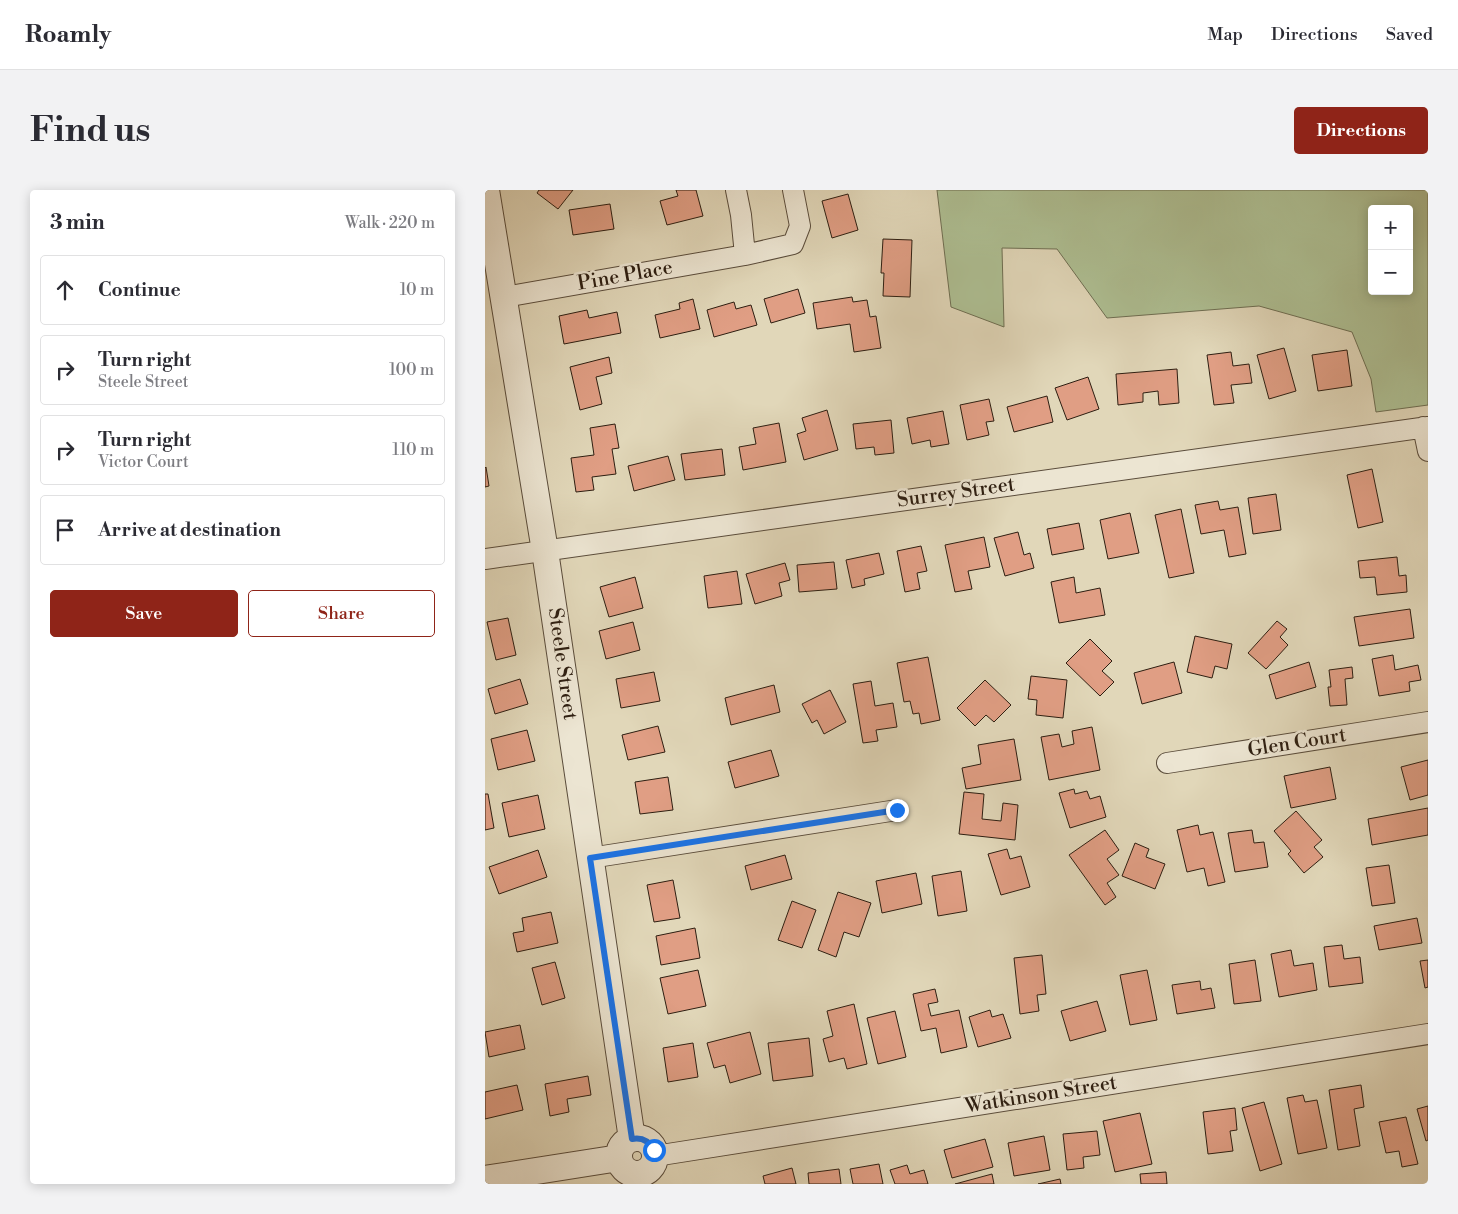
<!DOCTYPE html>
<meta charset="utf-8">
<style>
body{margin:0;font-family:"Libre Bodoni",serif;background:#f2f2f3;color:#2b2b33}
.controls{position:absolute;right:15px;top:15px;display:grid;overflow:hidden;border-radius:5px;box-shadow:0 2px 12px #0003}
.controls button{width:45px;height:45px;display:grid;place-items:center;padding:0;border:0;border-bottom:1px solid #e1e1e2;background:#fff;color:#2b2b33;font:25px sans-serif}
.stop{position:absolute;width:15px;height:15px;margin:-11px;border:4px solid #1a73e8;border-radius:50%;background:#fff}
.stop.end{background:#1a73e8;border-color:#fff;box-shadow:0 1px 5px #0008}
.list{margin:0;padding:0;list-style:none}
h2{display:flex;justify-content:space-between;align-items:center;height:65px;margin:0;padding:0 20px;font-size:21px}
h2 small{font-size:16px;font-weight:400;color:#7c7c81}
.list li{display:grid;grid-template-columns:32px 1fr auto;gap:15px;align-items:center;box-sizing:border-box;height:70px;margin:0 10px 10px;padding:0 10px;border:1px solid #e1e1e2;border-radius:5px}
.list b{display:block;font-size:19px;white-space:nowrap}
.list p{margin:0;font-size:16px;white-space:nowrap;color:#7c7c81}
.list em{font-size:16px;font-style:normal;color:#7c7c81}
.actions{display:flex;gap:10px;padding:15px 20px}
.actions a{flex:1;padding:11px 0;border:1px solid #8f2418;border-radius:5px;text-align:center;font-size:18px;color:#8f2418}
.actions .main{background:#8f2418;color:#fff}
.icon{flex:none;width:28px;height:28px;fill:none;stroke:currentColor;stroke-width:2;stroke-linecap:round;stroke-linejoin:round}
.map{position:relative;flex:none;width:943px;height:994px;overflow:hidden;border-radius:5px}
header{display:flex;align-items:center;gap:30px;box-sizing:border-box;height:70px;padding:0 25px;background:#fff;border-bottom:1px solid #e1e1e2}
header strong{font-size:24px}
nav{display:flex;gap:28px;margin-inline-start:auto;font-size:18px}
.intro{display:flex;align-items:center;justify-content:space-between;box-sizing:border-box;height:120px;padding:0 30px}
h1{margin:0;font-size:35px}
.button{padding:12px 22px;border-radius:5px;background:#8f2418;color:#fff;font-size:18px;font-weight:700}
main{display:flex;gap:30px;padding:0 30px}
aside{flex:1;background:#fff;border-radius:5px;box-shadow:0 2px 12px #0003}
.map>svg:first-child{display:block}
.green{fill:#aebf93;stroke:#6e6e52;fill-rule:evenodd}
.building{fill:#e09e84;stroke:#2d1e11}
.lines{fill:none;stroke-linecap:round;stroke-linejoin:round}
.minor-casing{stroke:#5a4c3b;stroke-width:22}
.tertiary-casing{stroke:#5a4c3b;stroke-width:28}
.minor{stroke:#ece5d2;stroke-width:20}
.tertiary{stroke:#ece5d2;stroke-width:26}
.route{stroke:#1a73e8;stroke-width:6}
.labels{text-anchor:middle;dominant-baseline:central;stroke-width:5;stroke-linejoin:round;paint-order:stroke}
.street-label{font-size:20px;fill:#2d1e11;stroke:#ece5d2}
</style>
<header>
<strong>Roamly</strong>
<nav><a>Map</a><a>Directions</a><a>Saved</a></nav>
</header>
<div class="intro"><h1>Find us</h1><a class="button">Directions</a></div>
<main>
<aside>
<h2>3 min<small>Walk · 220 m</small></h2>
<ul class="list">
<li><svg class="icon" aria-label="ahead" viewBox="0 0 24 24"><path d="M12 20V5M6 11l6-6 6 6"/></svg><div><b>Continue</b></div><em>10 m</em></li>
<li><svg class="icon" aria-label="right" viewBox="0 0 24 24"><path d="M7 20v-9h11M14 6l5 5-5 5"/></svg><div><b>Turn right</b><p>Steele Street</p></div><em>100 m</em></li>
<li><svg class="icon" aria-label="right" viewBox="0 0 24 24"><path d="M7 20v-9h11M14 6l5 5-5 5"/></svg><div><b>Turn right</b><p>Victor Court</p></div><em>110 m</em></li>
<li><svg class="icon" aria-label="arrive" viewBox="0 0 24 24"><path d="M6 21V4h12l-3 4 3 4H6"/></svg><div><b>Arrive at destination</b></div></li>
</ul>
<div class="actions"><a class="main">Save</a><a>Share</a></div>
</aside>
<div class="map">
<svg width="943" height="994" viewBox="0 0 943 994">
<rect width="100%" height="100%" fill="#e1d7b9"/>
<filter id="stains"><feTurbulence type="fractalNoise" baseFrequency=".004" numOctaves="4"/><feColorMatrix values="0 0 0 0 .2 0 0 0 0 .09 0 0 0 0 .02 0 0 0 .5 -.17"/></filter>
<radialGradient id="worn" r=".72"><stop offset=".6" stop-color="#630" stop-opacity="0"/><stop offset="1" stop-color="#630" stop-opacity=".3"/></radialGradient>
<path class="green" d="M452,0h491v215l-52,7 -5,-33 -19,-47 -93,-26 -152,12 -50,-69 -55,-1 2,79 -53,-20zM887,19h37v82h-37z"/>
<path class="building" d="M54,0h34l-15,19 -21,-16z
M191,0h20l7,26 -36,9 -7,-24 18,-5z
M363,4l10,36 -26,8 -10,-37z
M125,14l4,25 -41,6 -4,-25z
M398,49l29,1 -2,57 -27,-1 1,-23h-3z
M313,99l7,24 -34,10 -7,-24z
M367,107l1,5 14,-2 3,17 6,-1 5,32 -27,4 -4,-28 -33,5 -4,-26z
M208,109l7,30 -40,9 -5,-23 25,-6 -1,-6z
M249,112l2,7 15,-4 6,20 -43,12 -7,-27z
M102,120l2,8 28,-6 4,21 -57,11 -5,-28z
M799,158l12,43 -27,8 -12,-44z
M862,160l5,36 -34,5 -6,-36z
M746,162l2,14 16,-2 3,19 -21,2 3,18 -20,2 -7,-50z
M124,167l3,16 -16,4 6,27 -22,6 -10,-43z
M692,179l2,34 -20,2 -1,-14 -15,2v9l-25,3 -2,-31z
M603,187l11,32 -32,11 -12,-32z
M562,206l6,26 -39,10 -7,-25z
M504,209l5,22 -8,1 3,13 -22,5 -7,-35z
M342,220l11,40 -34,10 -7,-26 9,-3 -4,-13z
M458,221l6,33 -18,3 -1,-7 -18,4 -5,-26z
M406,230l3,33 -19,2 -1,-8 -18,2 -3,-25z
M294,233l7,39 -43,8 -4,-23 17,-3 -3,-16z
M130,234l4,24 -7,1 4,25 -24,3 2,13 -18,2 -5,-34 23,-3 -4,-27z
M237,259l3,26 -40,5 -4,-26z
M183,266l7,24 -41,11 -6,-25z
M1,277l3,19 -4,1v-19z
M887,279l11,53 -25,6 -11,-53z
M791,304l5,36 -28,4 -5,-36z
M733,311l2,9 18,-3 8,47 -17,3 -5,-27 -23,4 -6,-29z
M696,319l13,64 -25,5 -14,-63z
M645,323l9,40 -31,6 -8,-39z
M594,333l5,26 -32,6 -5,-26z
M533,342l6,23 6,-2 4,15 -29,8 -11,-38z
M499,347l6,30 -22,4 4,18 -17,3 -10,-47z
M436,356l6,25 -10,2 3,16 -15,3 -8,-41z
M394,363l5,21 -20,5 1,6 -13,3 -6,-28z
M912,367l2,19 7,-1 1,17 -30,3 -2,-18 -15,1 -2,-17z
M349,372l3,27 -38,3 -2,-27z
M300,373l5,17 -11,3 3,13 -27,8 -9,-30z
M252,381l5,33 -34,4 -4,-32z
M150,387l8,31 -34,9 -9,-30z
M589,387l2,16 24,-5 5,27 -46,8 -8,-41z
M925,419l4,29 -55,8 -5,-29z
M23,428l8,37 -20,5 -9,-38z
M792,431l10,8 -7,8 8,8 -22,24 -18,-16z
M148,432l7,28 -34,9 -7,-28z
M710,446l37,8 -5,25 -12,-3 -3,12 -25,-6z
M605,449l22,22 -10,10 12,11 -14,14 -34,-33z
M908,465l2,15 23,-5 3,15 -12,2 1,9 -31,5 -7,-37z
M443,467l12,63 -19,4 -2,-11 -6,1 -3,-13 -6,1 -7,-39z
M689,472l8,31 -40,11 -8,-31z
M824,472l7,25 -40,12 -7,-24z
M867,477l1,11 -8,1 2,26 -17,1 -2,-19h3l-2,-17z
M169,482l6,29 -39,7 -5,-29z
M546,486l36,4 -4,38 -27,-3 1,-15 -9,-1z
M35,489l8,25 -33,10 -7,-25z
M500,490l26,25 -17,17 -8,-7 -11,11 -18,-18z
M386,491l4,25 18,-3 4,24 -21,3 2,11 -15,2 -10,-59z
M289,495l6,27 -49,13 -6,-27z
M345,500l16,32 -22,12 -7,-14 -5,3 -10,-19z
M173,536l7,26 -37,8 -6,-25z
M607,537l8,43 -51,10 -8,-43 18,-3 3,13 12,-3 -2,-13z
M42,540l8,31 -37,9 -7,-31z
M529,549l7,41 -55,9 -4,-21 19,-4 -3,-19z
M286,560l8,26 -44,12 -7,-26z
M943,570v35l-18,5 -9,-33z
M845,577l6,32 -45,9 -7,-32z
M183,587l5,33 -33,4 -5,-32z
M589,599l1,5 12,-3 3,8 10,-3 6,21 -36,11 -11,-35z
M479,602l20,2 -2,25 19,2 2,-18 15,2 -3,35 -56,-6z
M0,604h3l6,34 -9,2z
M53,605l7,34 -36,8 -7,-34z
M943,618v27l-56,10 -4,-26z
M811,621l26,29 -8,7 9,10 -19,16 -16,-19 3,-3 -17,-20z
M713,635l2,10 13,-3 12,50 -17,4 -4,-18 -17,4 -10,-42z
M620,640l14,20 -12,9 12,16 -12,8 9,14 -11,8 -36,-50z
M767,640l2,13 10,-1 4,25 -33,5 -7,-39z
M650,653l14,6 -3,8 19,7 -10,25 -33,-13z
M522,659l3,10 11,-3 9,31 -29,8 -13,-41z
M53,660l9,27 -48,17 -10,-27z
M300,665l7,24 -41,11 -6,-24z
M904,675l6,38 -23,3 -6,-38z
M476,681l6,40 -29,5 -6,-40z
M431,683l6,31 -40,9 -6,-32z
M188,690l7,38 -26,4 -7,-37z
M353,702l33,11 -12,34 -15,-5 -8,25 -18,-7z
M307,711l24,9 -14,38 -24,-8z
M66,722l7,31 -41,9 -4,-19 11,-2 -2,-13z
M932,728l5,25 -43,7 -5,-24z
M210,738l5,30 -39,7 -5,-29z
M857,755l2,14 16,-2 3,26 -34,4 -5,-40z
M806,760l3,16 19,-3 4,27 -38,7 -8,-43z
M557,765l4,39 -9,1 2,16 -19,3 -6,-56z
M770,770l6,41 -27,3 -5,-40z
M943,770v27l-3,1 -5,-27z
M70,772l10,36 -23,7 -10,-37z
M213,780l8,36 -38,8 -8,-36z
M662,780l10,50 -27,5 -10,-50z
M715,791l1,9 10,-2 4,20 -38,6 -5,-29z
M450,799l3,13 -10,2 3,12 28,-6 8,37 -26,6 -5,-25 -15,3 -8,-37z
M612,811l9,30 -36,10 -9,-30z
M369,814l13,60 -20,5 -3,-11 -15,4 -6,-23 10,-3 -6,-25z
M505,820l2,7 11,-3 8,24 -33,9 -9,-30z
M410,821l11,46 -28,7 -11,-46z
M35,835l5,24 -36,8 -4,-25z
M265,842l11,42 -31,9 -5,-18 -11,3 -7,-25z
M324,848l4,38 -40,5 -5,-38z
M208,853l5,34 -30,5 -5,-34z
M103,886l3,19 -24,4 2,13 -19,4 -5,-32z
M32,895l6,25 -38,9v-27z
M876,895l3,22 -10,2 6,37 -22,4 -9,-60z
M818,905l2,7 12,-2 10,48 -29,6 -11,-56z
M779,912l18,62 -22,7 -18,-63z
M943,916v34l-2,1 -9,-32z
M750,918l2,22 -7,1 3,20 -25,3 -5,-42z
M655,923l12,51 -37,8 -12,-51z
M921,927l12,47 -16,3 -3,-16 -13,2 -7,-31z
M612,941l3,24 -17,2 1,11 -17,2 -4,-36z
M559,946l6,34 -36,6 -6,-33z
M500,949l8,28 -41,11 -8,-28z
M394,974l4,20h-30l-3,-15z
M422,975l3,9 14,-4 4,14h-33l-5,-14z
M307,978l4,16h-31l-2,-8z
M354,979l2,15h-32l-1,-11z
M681,982l1,12h-26l-1,-10z
M507,984l2,10h-39z
M575,989l1,5h-23z"/>
<g class="lines">
<g class="minor-casing">
<path id="minor" d="M251,0l5,25 4,40
M19,107l241,-42 48,-11 7,-18 -7,-36
M938,237l5,24
M0,369l943,-132
M682,573l261,-41
M105,668l307,-48
M170,966l773,-122"/>
</g>
<g class="tertiary-casing">
<path id="tertiary" d="M1,0l59,361 87,588
M134 966a18 18 0 1 1 36 0a18 18 0 1 1-36 0Z
M0,989l134,-21"/>
</g>
<use href="#minor" class="minor"/>
<use href="#tertiary" class="tertiary"/>
</g>
<g class="lines">
<path class="route" d="M169,960c-5,-9 -12,-13 -22,-11l-42,-281 307,-48"/>
</g>
<g class="labels">
<g class="street-label">
<text transform="translate(140 86) rotate(-10)">Pine Place</text>
<text transform="translate(471 303) rotate(-8)">Surrey Street</text>
<text transform="translate(77 474) rotate(82)">Steele Street</text>
<text transform="translate(812 553) rotate(-9)">Glen Court</text>
<text transform="translate(556 905) rotate(-9)">Watkinson Street</text>
</g>
</g>
<rect width="100%" height="100%" filter="url(#stains)"/>
<rect width="100%" height="100%" fill="url(#worn)"/>
</svg>
<div class="controls">
<button>+</button>
<button>−</button>
</div>
<div class="stop" style="left:169px;top:960px"></div>
<div class="stop end" style="left:412px;top:620px"></div>
</div>
</main>
